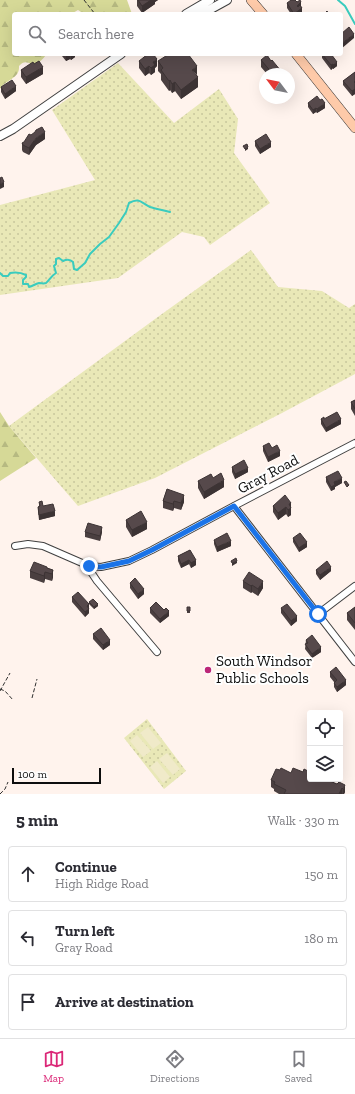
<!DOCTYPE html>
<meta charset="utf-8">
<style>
body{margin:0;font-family:"Zilla Slab",serif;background:#f7f7f7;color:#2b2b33}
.controls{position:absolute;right:12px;bottom:12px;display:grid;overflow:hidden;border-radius:4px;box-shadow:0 4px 16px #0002}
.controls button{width:36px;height:36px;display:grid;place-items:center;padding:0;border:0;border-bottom:1px solid #e1e1e2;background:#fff;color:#2b2b33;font:20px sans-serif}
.compass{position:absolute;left:259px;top:68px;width:36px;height:36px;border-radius:50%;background:#fff;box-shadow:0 4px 16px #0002;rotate:302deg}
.scale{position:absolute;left:12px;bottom:10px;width:89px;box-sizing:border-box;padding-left:4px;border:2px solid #0d0d0d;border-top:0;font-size:11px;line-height:14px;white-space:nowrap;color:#0d0d0d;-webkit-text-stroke:3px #fff;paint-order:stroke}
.stop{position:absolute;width:12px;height:12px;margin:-9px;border:3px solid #1a73e8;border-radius:50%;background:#fff}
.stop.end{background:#1a73e8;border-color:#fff;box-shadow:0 1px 4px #0008}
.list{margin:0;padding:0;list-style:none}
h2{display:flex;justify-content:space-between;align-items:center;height:52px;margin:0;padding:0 16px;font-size:17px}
h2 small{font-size:13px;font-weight:400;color:#7c7c81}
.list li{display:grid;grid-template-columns:26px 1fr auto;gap:12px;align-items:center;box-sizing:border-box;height:56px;margin:0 8px 8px;padding:0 8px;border:1px solid #e1e1e2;border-radius:4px}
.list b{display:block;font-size:15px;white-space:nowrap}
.list p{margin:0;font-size:13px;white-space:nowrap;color:#7c7c81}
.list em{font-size:13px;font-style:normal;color:#7c7c81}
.icon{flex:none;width:22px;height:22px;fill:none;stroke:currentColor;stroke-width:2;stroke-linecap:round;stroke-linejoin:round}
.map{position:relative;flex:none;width:355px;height:794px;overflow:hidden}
.search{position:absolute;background:#fff;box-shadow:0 4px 16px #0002;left:12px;right:12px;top:12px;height:44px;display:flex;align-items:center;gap:10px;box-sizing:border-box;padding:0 14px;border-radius:4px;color:#7c7c81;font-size:15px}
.sheet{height:244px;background:#fff}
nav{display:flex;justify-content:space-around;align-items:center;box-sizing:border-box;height:56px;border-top:1px solid #e1e1e2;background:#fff;font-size:11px;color:#7c7c81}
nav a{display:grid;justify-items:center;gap:2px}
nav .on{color:#db2777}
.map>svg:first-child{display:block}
.grass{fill:url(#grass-dots)}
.forest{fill:url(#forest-firs)}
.pitch{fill:#f0eac9}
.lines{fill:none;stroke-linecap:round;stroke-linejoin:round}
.stream{stroke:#3accbe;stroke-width:2}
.minor-casing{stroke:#404040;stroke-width:8}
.tertiary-casing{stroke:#404040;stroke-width:10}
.secondary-casing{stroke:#2f2f2f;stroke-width:10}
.path{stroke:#2f2f2f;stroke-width:1;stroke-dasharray:4 2;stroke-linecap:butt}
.minor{stroke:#fff;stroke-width:6}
.tertiary{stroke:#fff;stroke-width:8}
.secondary{stroke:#fecaa9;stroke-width:9}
.wall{fill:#4a3f40}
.shaded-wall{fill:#3c3334}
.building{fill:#56494b;stroke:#3c3334}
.route{stroke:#1a73e8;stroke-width:5}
.poi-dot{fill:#bc2678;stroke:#fff;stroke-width:1.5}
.labels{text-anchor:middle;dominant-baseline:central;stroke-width:4;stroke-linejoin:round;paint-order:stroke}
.street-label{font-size:15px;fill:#0d0d0d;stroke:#fff}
.poi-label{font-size:15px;fill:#0d0d0d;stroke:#fff;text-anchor:start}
</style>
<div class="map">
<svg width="355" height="794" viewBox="0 0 355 794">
<defs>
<pattern id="grass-dots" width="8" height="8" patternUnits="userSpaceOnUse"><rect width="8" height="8" fill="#e9e8b7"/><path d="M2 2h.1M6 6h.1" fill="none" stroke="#c7c69c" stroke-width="1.8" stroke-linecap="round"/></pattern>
<pattern id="forest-firs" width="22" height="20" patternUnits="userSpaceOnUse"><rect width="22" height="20" fill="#d6d997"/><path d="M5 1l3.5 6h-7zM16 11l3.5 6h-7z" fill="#b6b981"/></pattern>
</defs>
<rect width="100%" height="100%" fill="#fff3ed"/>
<path class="grass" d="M118,63l56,60 45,-34 19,30 -4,34 36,50 -60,42 -6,-8 -22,-5 -64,46 -118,17v-90l95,-25 -43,-70z
M251,250l27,37 44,4 27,17 6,-4v70l-73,39 -127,65 -77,28 -69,-80 146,-107z
M147,719l39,52 -22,18 -40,-51z"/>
<path class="forest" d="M0,0h127l5,14h-45l-6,-2 -3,-2 -7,4h-57v40h33c-3,3 -6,8 -10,9 -8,3 -11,-5 -18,3 1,13 -13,13 -19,23z
M0,412l9,14 27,32 -36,23z"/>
<path class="pitch" d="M148,727l13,16 -8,6 -13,-16z
M137,735l14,16 -8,6 -13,-16z
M167,753l13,16 -7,6 -14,-16z
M157,761l13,16 -7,6 -13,-16z"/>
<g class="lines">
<path class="stream" d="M338,0l7,6 10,18
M0,273l3,3h5l2,-3c6,-1 10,-1 16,2v2l-3,3v4h5l1,3c4,-1 6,-3 10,-4 3,0 4,1 7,0 3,-2 5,-7 10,-10l-2,-7 2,-2v-5l3,-1 4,3c4,-2 7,-2 10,1l1,7 3,1 8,-7 5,-9 10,-10 9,-7 10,-14 7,-11 3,-9c11,-6 12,0 21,4 6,2 13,3 20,5"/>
<g class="minor-casing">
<path id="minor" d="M234,506l121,156
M15,546l13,-2 15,2 46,20 12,1 28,-6 23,-11 82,-44 121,-63
M89,566l2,6 6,9 60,71
M318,614l37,-28"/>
</g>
<g class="tertiary-casing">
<path id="tertiary" d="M186,14l24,-14
M198,14l9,-3 20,-11
M0,136l13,-7 108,-75"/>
</g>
<g class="secondary-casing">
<path id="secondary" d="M251,0l12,14
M296,54l59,74"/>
</g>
<path class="path" d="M84,0l11,14
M0,689l5,2 8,9
M0,691l10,-18
M32,698l5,-19
M0,794l5,-5 3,-7"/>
<use href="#minor" class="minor"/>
<use href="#tertiary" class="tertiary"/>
<use href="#secondary" class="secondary"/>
</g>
<path class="wall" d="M137,0h21l-3,2v2l-13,9 -5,-7z
M287,3l14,4 1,5 -2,2h-9l-4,-6z
M62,54h13v3l-4,3 -1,-1 -4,2 -4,-5z
M322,54l15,12 -4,3v-1l-2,2 -9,-12z
M261,60l20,14h-14l-6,-7z
M139,61l18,5 -2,2v4l-4,3 -2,-2 -4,3 -6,-8z
M158,61l39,14 1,12 -17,12 -6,-8 -3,2 -2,-3 -1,1 -8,-11v-6l-3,-3z
M34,64l9,10 -17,10 -5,-7v-7z
M355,72v22l-3,2 -9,-11v-4z
M1,87l15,4 -11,8 -4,-7z
M308,103l17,5 -8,5 -1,-1 -3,2 -5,-7z
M45,139l-9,6 -7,10 -6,-3 -1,-2v-7z
M255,141l16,6 -11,7 -5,-8z
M355,400v16l-4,-7v-7z
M321,419h3l17,5 -15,8 -5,-8z
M263,446l9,2 8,8 -12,6 -5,-11z
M232,467l16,5 -13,7 -3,-7z
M326,477l16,6 -7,4v2l-4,2 -5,-9z
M213,478l11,9 -20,12 -6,-11v-7z
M167,489l17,13 -3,8 -7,-2 -1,3 -10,-3v-7z
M39,502l4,4 12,10 -16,4 -1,-9v-4l1,-1z
M291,503v12l-3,2 -2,-3 -8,6 -5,-8v-6z
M126,520l21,9 -15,8 -6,-10z
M85,532h17l-2,9 -15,-4z
M293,538l14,9 -8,5 -6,-10z
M214,540l17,6 -14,6 -3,-8z
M190,550l6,15 -5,3 -2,-4 -8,4 -3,-7v-5z
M47,568l6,2v7l-1,4 -7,-2 -1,4 -14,-5v-7z
M316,570l15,1 -11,9 -4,-6z
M243,581l20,7 -5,8 -6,-4 -1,1 -8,-5z
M130,583l14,11 -6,5 -8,-11z
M72,597l17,7v9l-4,4 -13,-15z
M89,602l9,4 -4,3 -5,-5z
M187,607h3v6h-3z
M355,607v23l-8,-10v-7z
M150,608l19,8 -9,7 -10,-10z
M281,608l16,13 -6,5 -10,-13z
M93,634l17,11 -7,5 -10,-11z
M306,640l15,12 -9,6 -7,-9z
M330,672l16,13 -9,7 -3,-5v-5l-4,-5z
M280,770l11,3 12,-1 24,7v1l10,4 2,-2 6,10 -1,2h-65l-5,-3v-2l-3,-2v-7z"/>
<path class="shaded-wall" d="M151,0h7l-3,2v2l-13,9v-7z
M301,2v5l-4,3v-4z
M302,8v4l-2,2h-6z
M354,34v4l-13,11v-5z
M70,54v5l-4,2v-5z
M73,54h2v3l-4,3v-5z
M157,59v7l-2,2v4l-4,3v-7l2,-6z
M337,62v4l-4,3v-4z
M333,64v4l-2,2v-5z
M149,66v7l-4,3v-7z
M197,66v9l-5,-5z
M43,67v7l-17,10v-7z
M198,77v10l-17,12v-9z
M170,80v10l-1,1v-10z
M175,82v9l-3,2v-9z
M16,86v5l-11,8v-5z
M355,89v5l-3,2v-5z
M325,103v5l-8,5v-4z
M316,108v4l-3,2v-4z
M45,132v7l-9,6 -7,10v-7l7,-10z
M271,142v5l-11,7v-5z
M248,147v2l-3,2v-2z
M4,182v5l-4,2v-5z
M341,419v5l-15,8v-4z
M280,451v5l-12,6v-5z
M248,468v4l-13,7v-5z
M342,478v5l-7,4v2l-4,2v-4l3,-5z
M224,480v7l-20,12v-7z
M184,495v7l-3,8v-7z
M174,501v7l-1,3v-7z
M291,503v12l-3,2v-7l1,-6z
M286,507v7l-8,6v-7z
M55,511v5l-16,4v-5z
M147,522v7l-15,8v-7z
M102,527v5l-2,9v-5z
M231,541v5l-14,6v-5z
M307,542v5l-8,5v-4z
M189,560v4l-8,4v-4z
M196,560v5l-5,3v-5z
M237,561v2l-5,3v-3z
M331,567v4l-11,9v-5z
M53,570v7l-1,4v-7z
M45,572v7l-1,4v-7z
M263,581v7l-5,8v-7z
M252,585v7l-1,1v-7z
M144,589v5l-6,5v-5z
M89,604v9l-4,4v-5l2,-6z
M98,604v2l-4,3v-2z
M169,611v5l-9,7v-4z
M297,616v5l-6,5v-5z
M110,640v5l-7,5v-5z
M321,647v5l-9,6v-4z
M346,680v5l-9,7v-5z
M345,785v7l-1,2h-1v-5z
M342,788v6h-3z"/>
<path class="building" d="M138,0h13l-9,6z
M291,0h4l2,2 3,-2 1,2 -4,4 1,1 2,-2 2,3 -8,6 -7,-11z
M327,11l2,3h-5z
M349,27l5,7 -13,10v-10z
M64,54h6l-4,2z
M148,54h5l4,5 -4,3 2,3 -4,3 -2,-2 -4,3 -6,-8z
M169,54h13l1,1 1,-1h4l9,12 -5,4 6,7 -17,13 -6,-8 -3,2 -2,-4 -1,1 -8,-11 2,-2 -5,-7z
M322,54h9l6,8 -4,3v-1l-2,1z
M267,55l4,6 1,-1 9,11 -4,3h-4l-12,-14z
M39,61l4,6 -17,10 -5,-7 12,-8 1,2z
M355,72v9l-1,1 1,1v6l-3,2 -9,-10z
M12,80l4,6 -11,8 -4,-7z
M317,96l3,4 2,-1 3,4 -8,6 -1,-1 -3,2 -5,-7z
M42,127l3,5 -9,6 -7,10 -6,-3 -1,-2 2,-1 5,-8 2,1 4,-3 1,-2z
M266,134l5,8 -11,7 -5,-8z
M247,144l1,3 -3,2 -2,-3z
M2,177l2,5 -4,2v-6z
M355,400v9l-4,-7z
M337,412l4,7 -15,9 -5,-9 3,-2v2z
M269,443l3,5 5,-3 3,6 -12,6 -5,-11z
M244,460l4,8 -13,6 -3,-7z
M338,471l4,7 -8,4 1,3 -4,2 -5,-10z
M221,473l3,7 -20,12 -6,-11 13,-7 2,4z
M346,481l3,4 -2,2 -3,-5z
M167,489l17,6 -3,8 -7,-2 -1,3 -10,-3z
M285,495l6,8 -2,1 2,4 -3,2 -2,-3 -8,6 -5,-7z
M42,501l1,5 10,-2 2,7 -16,4 -1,-8 2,-1 -1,-4z
M141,511l6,11 -15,8 -6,-10z
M88,523l14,4 -2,9 -15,-4z
M227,533l4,8 -14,6 -3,-7z
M300,533l7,9 -8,6 -6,-10z
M190,550l6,10 -5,3 -2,-3 -8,4 -3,-8z
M236,558l1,3 -5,2 -1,-2z
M327,561l4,6 -11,8 -4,-5z
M34,562l13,5v1l6,2 -1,4 -7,-2 -1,4 -14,-5z
M249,572l14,9 -5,8 -6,-4 -1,1 -8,-5z
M135,578l9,11 -6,5 -8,-11z
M78,592l11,12 -2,2 2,3 -4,3 -13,-15z
M93,599l5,5 -4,3 -5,-5z
M156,602l8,8 2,-2 3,3 -9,8 -10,-11z
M287,604l10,12 -6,5 -10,-13z
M187,607h3v4h-3z
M355,607v16l-8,-10z
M101,628l9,12 -7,5 -10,-11z
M312,635l9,12 -9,7 -7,-10 3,-1 -2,-3z
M336,667l10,13 -9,7 -3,-4 3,-3 -7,-8z
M281,768l10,5 2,-5 10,4 1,-3 6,3v7h15l12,5 2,-2 6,3 -2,4 -1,-1 -3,6h-55l2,-4 -12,-6 1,-2 -4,-2 5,-11 4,1z"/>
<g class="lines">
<path class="route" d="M89,566l12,1 28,-6 23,-11 82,-44 84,108"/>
</g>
<circle class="poi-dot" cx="208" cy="670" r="4"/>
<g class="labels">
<g class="street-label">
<text transform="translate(268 474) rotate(-28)">Gray Road</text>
</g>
<g class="poi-label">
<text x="216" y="661">South Windsor<tspan x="216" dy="17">Public Schools</tspan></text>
</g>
</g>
</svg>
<div class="controls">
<button><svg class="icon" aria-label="locate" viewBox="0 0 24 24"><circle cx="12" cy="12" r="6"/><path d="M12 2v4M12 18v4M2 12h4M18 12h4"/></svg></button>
<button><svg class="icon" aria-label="layers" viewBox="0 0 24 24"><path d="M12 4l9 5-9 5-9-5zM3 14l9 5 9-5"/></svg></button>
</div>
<svg class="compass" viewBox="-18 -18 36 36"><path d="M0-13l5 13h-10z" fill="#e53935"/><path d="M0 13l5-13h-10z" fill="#7c7c81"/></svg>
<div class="scale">100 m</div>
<div class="stop" style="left:318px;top:614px"></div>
<div class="stop end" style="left:89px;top:566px"></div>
<div class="search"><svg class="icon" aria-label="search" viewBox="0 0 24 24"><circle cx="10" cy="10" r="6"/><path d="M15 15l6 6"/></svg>Search here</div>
</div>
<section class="sheet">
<h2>5 min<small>Walk · 330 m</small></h2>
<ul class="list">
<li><svg class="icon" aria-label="ahead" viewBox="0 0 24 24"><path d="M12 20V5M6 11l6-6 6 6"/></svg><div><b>Continue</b><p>High Ridge Road</p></div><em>150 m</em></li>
<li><svg class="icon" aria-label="left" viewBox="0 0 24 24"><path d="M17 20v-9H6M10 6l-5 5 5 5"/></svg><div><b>Turn left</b><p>Gray Road</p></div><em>180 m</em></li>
<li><svg class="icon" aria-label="arrive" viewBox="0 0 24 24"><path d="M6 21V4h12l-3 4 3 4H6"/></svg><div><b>Arrive at destination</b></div></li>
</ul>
</section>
<nav>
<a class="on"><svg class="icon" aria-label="map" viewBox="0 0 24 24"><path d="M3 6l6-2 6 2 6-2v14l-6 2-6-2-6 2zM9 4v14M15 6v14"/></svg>Map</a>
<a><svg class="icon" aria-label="directions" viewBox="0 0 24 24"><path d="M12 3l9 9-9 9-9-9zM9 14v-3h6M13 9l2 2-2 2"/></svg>Directions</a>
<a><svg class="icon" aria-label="saved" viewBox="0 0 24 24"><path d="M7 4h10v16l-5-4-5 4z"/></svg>Saved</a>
</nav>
